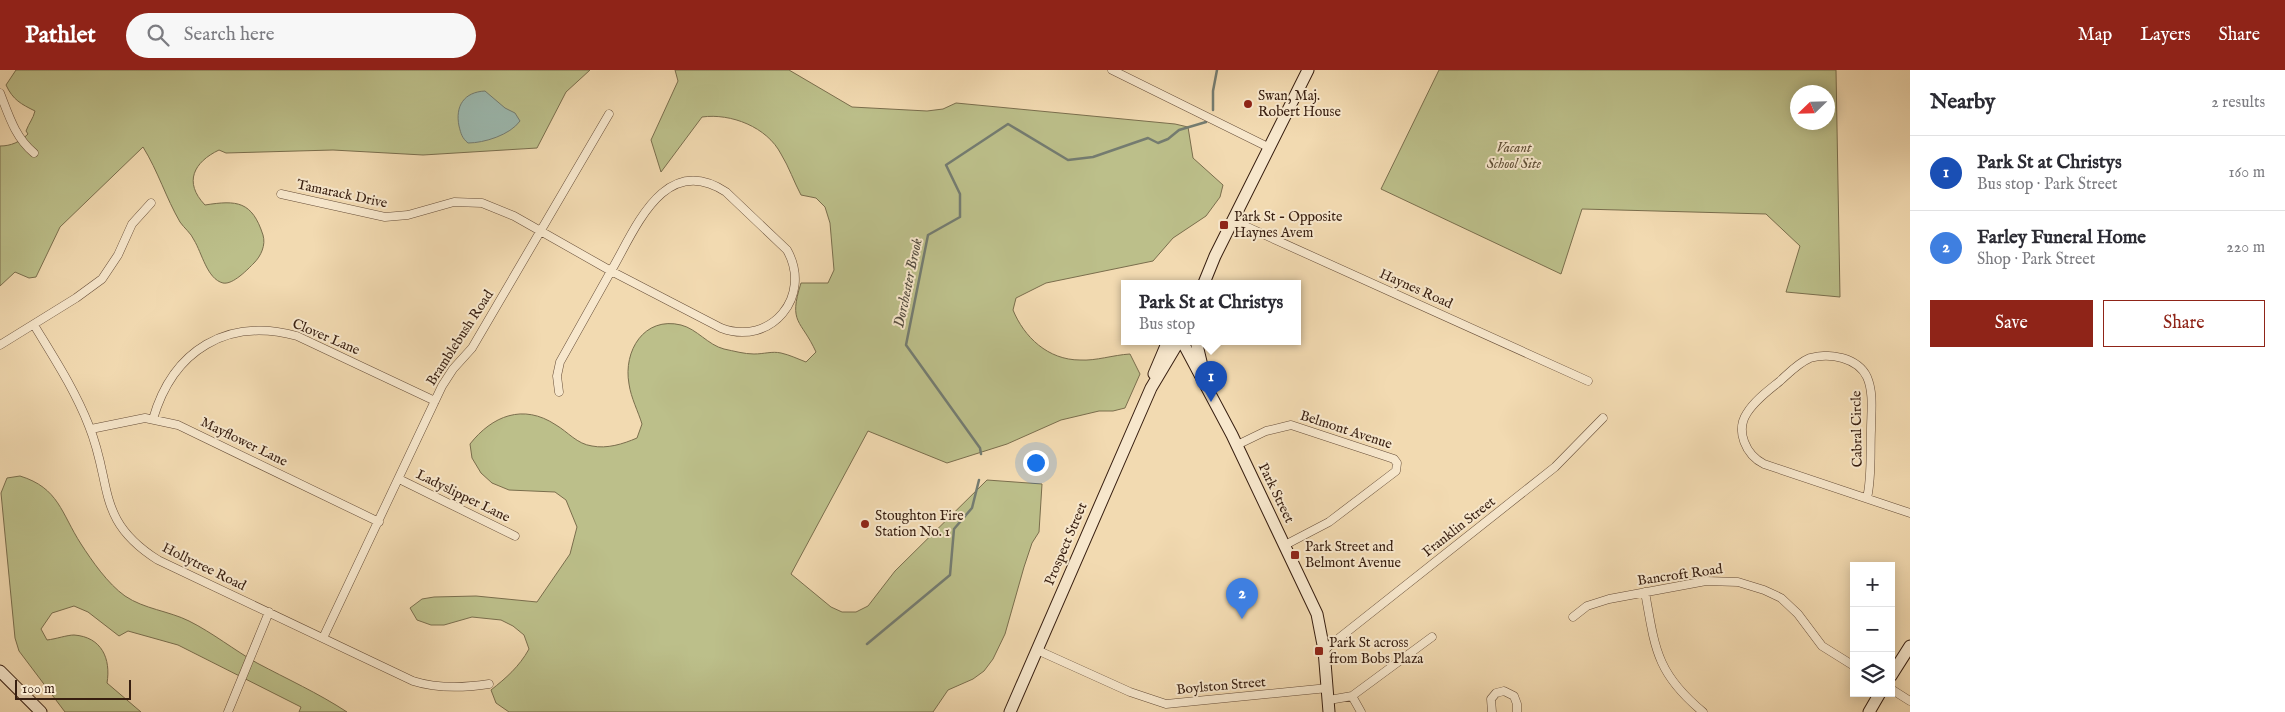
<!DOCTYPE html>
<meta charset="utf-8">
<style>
body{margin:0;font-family:"IM FELL English",serif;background:#f7f7f7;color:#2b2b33}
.controls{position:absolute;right:15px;bottom:15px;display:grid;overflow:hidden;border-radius:0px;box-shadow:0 2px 12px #0003}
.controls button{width:45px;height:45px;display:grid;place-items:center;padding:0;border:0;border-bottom:1px solid #e1e1e2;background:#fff;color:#2b2b33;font:25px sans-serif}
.compass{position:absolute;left:1790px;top:15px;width:45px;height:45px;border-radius:50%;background:#fff;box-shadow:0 2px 12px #0003;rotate:247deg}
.scale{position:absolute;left:15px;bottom:12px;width:116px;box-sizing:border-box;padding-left:5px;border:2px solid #371e10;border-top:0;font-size:14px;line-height:18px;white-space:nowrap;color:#371e10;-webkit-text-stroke:4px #f7e7cc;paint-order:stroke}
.you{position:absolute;left:1035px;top:392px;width:18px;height:18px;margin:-12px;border:4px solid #fff;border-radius:50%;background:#1a73e8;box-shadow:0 0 0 8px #1a73e833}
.badge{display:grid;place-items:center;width:32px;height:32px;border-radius:50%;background:#8f2418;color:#fff;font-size:16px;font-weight:700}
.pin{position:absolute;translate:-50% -41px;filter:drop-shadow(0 1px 2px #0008)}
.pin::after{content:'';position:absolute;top:26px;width:18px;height:15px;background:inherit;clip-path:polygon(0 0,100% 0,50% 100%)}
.popup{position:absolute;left:1121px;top:210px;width:180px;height:65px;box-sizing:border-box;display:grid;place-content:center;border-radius:0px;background:#fff;filter:drop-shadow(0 1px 4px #0005);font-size:16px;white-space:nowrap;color:#7c7c81}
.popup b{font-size:19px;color:#2b2b33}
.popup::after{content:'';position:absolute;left:50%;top:100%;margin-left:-10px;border:10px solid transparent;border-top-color:#fff}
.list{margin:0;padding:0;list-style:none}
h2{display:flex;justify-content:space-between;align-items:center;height:65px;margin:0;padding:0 20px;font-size:21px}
h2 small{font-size:16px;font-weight:400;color:#7c7c81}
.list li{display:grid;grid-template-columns:32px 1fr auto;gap:15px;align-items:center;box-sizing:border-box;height:75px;padding:0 20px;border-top:1px solid #e1e1e2}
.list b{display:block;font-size:19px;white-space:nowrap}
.list p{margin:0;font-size:16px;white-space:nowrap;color:#7c7c81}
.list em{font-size:16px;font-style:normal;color:#7c7c81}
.actions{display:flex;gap:10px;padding:15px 20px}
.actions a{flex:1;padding:11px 0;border:1px solid #8f2418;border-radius:0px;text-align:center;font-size:18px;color:#8f2418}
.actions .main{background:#8f2418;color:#fff}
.icon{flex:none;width:28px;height:28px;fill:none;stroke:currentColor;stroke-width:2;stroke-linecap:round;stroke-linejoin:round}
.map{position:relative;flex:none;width:1910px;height:642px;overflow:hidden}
header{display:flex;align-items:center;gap:30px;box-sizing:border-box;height:70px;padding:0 25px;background:#8f2418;color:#fff}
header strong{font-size:24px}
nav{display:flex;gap:28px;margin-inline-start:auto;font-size:18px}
.search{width:350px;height:45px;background:#f7f7f7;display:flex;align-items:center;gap:12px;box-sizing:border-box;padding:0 18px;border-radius:28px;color:#7c7c81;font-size:19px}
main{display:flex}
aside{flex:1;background:#fff}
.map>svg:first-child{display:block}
.green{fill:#bcbf8a;stroke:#7a6e4d;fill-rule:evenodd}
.water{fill:#9cbab1;stroke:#747c71}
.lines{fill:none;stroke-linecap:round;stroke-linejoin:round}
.stream{stroke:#747c71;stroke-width:2.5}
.street-casing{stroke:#664d38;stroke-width:9}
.secondary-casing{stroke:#371e10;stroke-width:13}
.street{stroke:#f7e7cc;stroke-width:8}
.secondary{stroke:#f7e7cc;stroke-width:11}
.poi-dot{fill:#8f2418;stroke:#f7e7cc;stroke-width:2}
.labels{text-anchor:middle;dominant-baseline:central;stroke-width:4;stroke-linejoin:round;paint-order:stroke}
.poi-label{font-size:14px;fill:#371e10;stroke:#f7e7cc;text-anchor:start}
.park-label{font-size:14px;font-style:italic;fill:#5f4e35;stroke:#f7e7cc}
.street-label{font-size:14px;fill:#371e10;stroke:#f7e7cc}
.water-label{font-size:15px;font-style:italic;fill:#554d40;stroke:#f7e7cc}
</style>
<header>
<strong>Pathlet</strong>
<div class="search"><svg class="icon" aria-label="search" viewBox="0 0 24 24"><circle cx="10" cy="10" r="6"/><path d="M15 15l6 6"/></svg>Search here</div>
<nav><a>Map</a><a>Layers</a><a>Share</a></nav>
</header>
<main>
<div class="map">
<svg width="1910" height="642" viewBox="0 0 1910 642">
<rect width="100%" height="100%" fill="#f2dab1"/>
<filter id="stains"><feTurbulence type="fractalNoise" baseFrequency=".004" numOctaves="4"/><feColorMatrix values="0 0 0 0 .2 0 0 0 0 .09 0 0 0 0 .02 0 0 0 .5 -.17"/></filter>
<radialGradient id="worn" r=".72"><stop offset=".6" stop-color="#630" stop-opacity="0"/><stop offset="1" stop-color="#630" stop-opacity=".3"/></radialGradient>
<path class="green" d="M16,0h574l-24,22 -29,56 -114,7 -90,-5 -107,3 -7,-3c-25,12 -36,32 -14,55 32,-5 47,-4 58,30 3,10 -2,21 -9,28 -6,6 -21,22 -31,20 -16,-4 -21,-30 -29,-43 -3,-7 -10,-12 -14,-18 -14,-24 -22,-51 -37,-75l-83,80 -24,50 -7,1 -14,-6 -15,14v-140c11,0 20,-4 28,-12l-2,-3c3,-8 7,-12 9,-20 -14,-7 -22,-11 -29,-26z
M675,0h114l63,37 75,4 16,-2 13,-6 219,21 13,3 5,31 30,27 -3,12 -14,19 -33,22 -20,23 -107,22 -30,15 -3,12c11,27 35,50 67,50 16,1 33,-5 50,-6l10,20 -15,34 -12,3h-14l-38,9 -54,24 -60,19 -79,-32 -77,143 40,33 11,5h14l12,-6 27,-35 92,-91 55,4 -3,48 -7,11 -8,24 -19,67 -12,25 -9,12 -11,8 -25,11 -15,22h-424l-13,-9 -5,-13c15,-12 28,-23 38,-41l-5,-14 -11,-9 -12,-6 -29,-3 -28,8h-13l-14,-5 -7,-12 12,-9 12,-2 42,-1 61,6 33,-48 7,-27 -11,-27 -11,-8 -46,-2 -17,-7 -11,-10 -9,-15 -2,-14c22,-28 53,-41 86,-19 12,7 21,19 36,21 15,3 31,-2 45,-8l5,-14c-4,-13 -11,-26 -13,-40 -6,-33 15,-68 52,-59 16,4 27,20 43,24 10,2 20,5 30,5 10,0 18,-3 27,-1 9,2 17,6 25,9l10,-10c-15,-33 -28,-28 -15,-69h27l6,-13 -4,-47 -5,-16 -9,-9 -15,-3c-7,-13 -12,-28 -20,-41 -14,-27 -50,-41 -79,-37l-41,55 -10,-32 27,-59z
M1439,0h397l4,227 -54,-5 14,-46 -34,-32 -184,-5 -21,65 -180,-85zM1798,22h30v30h-30z
M20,406c39,12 41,37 61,68 11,17 27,40 44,52 19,13 44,15 64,25 24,12 45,29 68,42 30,16 61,30 90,49h-48l2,-5 -123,-62 -50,-14 -9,5 -31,-24 -14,-6 -22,7 -11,16 6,11c9,-1 20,-5 27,-5 28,2 37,24 33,48l34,29h-76l-46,-61 -4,-13 -14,-145 6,-15z"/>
<path class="water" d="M485,21l20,17 10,5 5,8c-10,14 -36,22 -52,22 -6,-5 -7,-9 -9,-17 -4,-20 5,-34 26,-35z"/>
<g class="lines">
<path class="stream" d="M1213,40v-19l4,-21
M981,384l-1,-6 -74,-103 22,-110 32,-18v-23l-14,-29 62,-41 60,36 25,-3 55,-19 10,5 10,-4 11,-9 27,-8
M867,574l83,-69 4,-46 18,-21 7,-28"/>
<g class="street-casing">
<path id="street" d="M1112,0l158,78
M0,23c9,23 15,44 34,60
M281,124l104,23 23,-2 46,-13 28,1 32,13 97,55c24,-41 53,-120 115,-79l61,58c26,46 -16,97 -66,78l-110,-57 -51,91 -3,14 2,16
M1234,151l354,160
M34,255c20,33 41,65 55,101 24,59 6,94 69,134l255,121c25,8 50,7 76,3
M0,275l76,-47 26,-19 16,-24 14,-31 19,-21
M153,349c20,-69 74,-102 144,-83l138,65
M91,359l54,-11 33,7 201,97
M1237,375l29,-14 25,-6 103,34 3,4 -1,8 -67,51 -44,23
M399,409l116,57
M1867,428c5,-21 3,-45 4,-68 0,-17 3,-37 -4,-53 -9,-19 -37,-25 -57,-19 -12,5 -21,15 -30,23 -11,9 -25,19 -33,32 -12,18 -1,42 17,51l134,45 12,4
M1645,522c10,56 11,81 58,120
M1573,547l14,-11 22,-7 97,-18 32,1 26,8 17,8 17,16 24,32 32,20
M323,568l119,-252 11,-17 19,-21 137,-234
M1037,580l93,42 36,12 162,-16
M1324,580l231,-183 48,-49
M1891,619l19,12
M1352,626l80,-59
M1329,630l23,-4 9,16
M228,642l41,-100
M1492,642l-1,-13 5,-6 8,-2 10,5 3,8v8"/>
</g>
<g class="secondary-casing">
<path id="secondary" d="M1204,213l11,-27 93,-186
M1182,271l50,94 85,179 7,36 5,62
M1196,271l7,29
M1154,304l14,-33
M0,601l41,41
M1891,606l19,-30
M1010,642l141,-324 28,-47
M1869,642l11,-19"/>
</g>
<use href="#street" class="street"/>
<use href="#secondary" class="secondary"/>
</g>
<g class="poi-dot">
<circle cx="1248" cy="34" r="5"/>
<rect x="1219" y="150" width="10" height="10" rx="2.5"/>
<circle cx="865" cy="454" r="5"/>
<rect x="1290" y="480" width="10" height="10" rx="2.5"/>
<rect x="1314" y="576" width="10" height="10" rx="2.5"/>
</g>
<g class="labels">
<g class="poi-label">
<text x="1258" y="26">Swan, Maj.<tspan x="1258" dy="16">Robert House</tspan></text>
<text x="1234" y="147">Park St - Opposite<tspan x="1234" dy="16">Haynes Avem</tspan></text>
<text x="875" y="446">Stoughton Fire<tspan x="875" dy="16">Station No. 1</tspan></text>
<text x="1305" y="477">Park Street and<tspan x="1305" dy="16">Belmont Avenue</tspan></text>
<text x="1329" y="573">Park St across<tspan x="1329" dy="16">from Bobs Plaza</tspan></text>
</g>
<g class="park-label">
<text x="1514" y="78">Vacant<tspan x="1514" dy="16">School Site</tspan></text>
</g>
<g class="street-label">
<text transform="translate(342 124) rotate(12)">Tamarack Drive</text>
<text transform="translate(1416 219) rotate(24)">Haynes Road</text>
<text transform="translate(326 267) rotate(23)">Clover Lane</text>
<text transform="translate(460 268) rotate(-57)">Bramblebush Road</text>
<text transform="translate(1857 359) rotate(-91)">Cabral Circle</text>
<text transform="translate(1346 360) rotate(18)">Belmont Avenue</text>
<text transform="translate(244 372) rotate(26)">Mayflower Lane</text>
<text transform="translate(1276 423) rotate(64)">Park Street</text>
<text transform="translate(463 426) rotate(26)">Ladyslipper Lane</text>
<text transform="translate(1459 457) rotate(-38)">Franklin Street</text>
<text transform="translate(1066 474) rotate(-67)">Prospect Street</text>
<text transform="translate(204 497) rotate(26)">Hollytree Road</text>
<text transform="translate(1680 505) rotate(-8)">Bancroft Road</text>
<text transform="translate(1221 616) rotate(-5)">Boylston Street</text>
</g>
<g class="water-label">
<text transform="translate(908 213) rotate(-78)">Dorchester Brook</text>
</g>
</g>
<rect width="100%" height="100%" filter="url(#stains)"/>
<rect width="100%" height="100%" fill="url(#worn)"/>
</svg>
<div class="controls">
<button>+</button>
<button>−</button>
<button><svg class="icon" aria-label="layers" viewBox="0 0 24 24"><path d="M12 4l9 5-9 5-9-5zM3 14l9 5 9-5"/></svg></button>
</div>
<svg class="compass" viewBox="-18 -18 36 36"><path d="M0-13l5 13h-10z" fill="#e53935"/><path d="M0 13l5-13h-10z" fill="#7c7c81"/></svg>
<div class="scale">100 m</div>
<div class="you"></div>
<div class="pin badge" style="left:1211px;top:332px;background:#1a4fb4">1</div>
<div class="popup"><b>Park St at Christys</b>Bus stop</div>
<div class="pin badge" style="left:1242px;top:549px;background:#3f7fe0">2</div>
</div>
<aside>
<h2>Nearby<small>2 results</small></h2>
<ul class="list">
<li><span class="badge" style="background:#1a4fb4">1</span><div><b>Park St at Christys</b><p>Bus stop · Park Street</p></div><em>160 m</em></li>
<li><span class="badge" style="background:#3f7fe0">2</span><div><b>Farley Funeral Home</b><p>Shop · Park Street</p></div><em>220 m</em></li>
</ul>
<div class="actions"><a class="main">Save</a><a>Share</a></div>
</aside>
</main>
